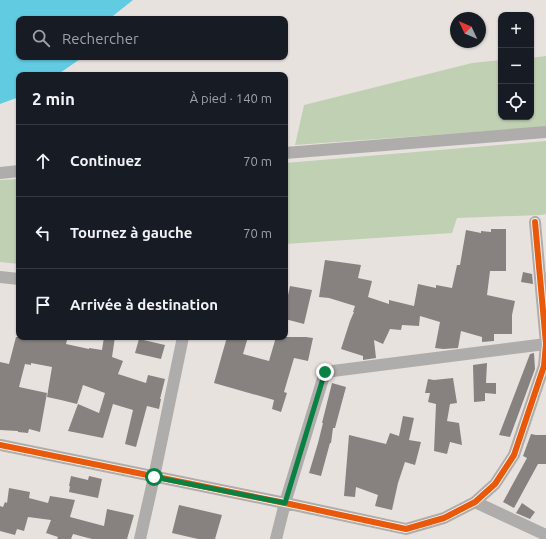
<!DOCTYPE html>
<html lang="fr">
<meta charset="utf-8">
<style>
body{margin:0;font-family:Ubuntu,sans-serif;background:#242831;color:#f1f3f6}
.controls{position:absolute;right:12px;top:12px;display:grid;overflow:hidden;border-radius:8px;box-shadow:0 1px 3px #0004}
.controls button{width:36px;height:36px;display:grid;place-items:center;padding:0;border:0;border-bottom:1px solid #363941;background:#171b24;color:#f1f3f6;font:20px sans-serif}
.compass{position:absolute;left:450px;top:12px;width:36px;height:36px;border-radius:50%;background:#171b24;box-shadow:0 1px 3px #0004;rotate:314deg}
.stop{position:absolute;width:12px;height:12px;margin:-9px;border:3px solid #0b8043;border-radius:50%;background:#fff}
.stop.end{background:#0b8043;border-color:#fff;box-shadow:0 1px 4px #0008}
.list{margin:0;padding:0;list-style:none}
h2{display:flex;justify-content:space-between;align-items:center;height:52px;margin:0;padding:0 16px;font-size:17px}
h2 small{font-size:13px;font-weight:400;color:#9ea1a6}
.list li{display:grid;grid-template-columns:26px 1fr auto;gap:12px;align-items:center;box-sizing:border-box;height:72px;padding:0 16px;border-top:1px solid #363941}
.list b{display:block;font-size:15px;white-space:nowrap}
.list em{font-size:13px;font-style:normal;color:#9ea1a6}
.icon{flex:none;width:22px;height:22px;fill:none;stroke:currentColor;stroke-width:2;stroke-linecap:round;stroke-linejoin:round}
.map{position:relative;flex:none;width:546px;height:539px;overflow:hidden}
.search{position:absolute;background:#171b24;box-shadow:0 1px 3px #0004;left:16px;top:16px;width:272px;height:44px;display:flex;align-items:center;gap:10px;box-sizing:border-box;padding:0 14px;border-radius:8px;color:#9ea1a6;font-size:15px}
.panel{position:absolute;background:#171b24;box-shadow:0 1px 3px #0004;left:16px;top:72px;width:272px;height:268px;border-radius:8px}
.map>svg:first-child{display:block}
.garden{fill:#c0d0b3}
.water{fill:#61cbe2}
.building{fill:#878280}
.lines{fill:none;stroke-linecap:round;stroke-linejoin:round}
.minor{stroke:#afadab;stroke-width:12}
.cycleway-casing{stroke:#f9efe8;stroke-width:8}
.cycleway{stroke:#e8590c;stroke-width:6}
.route{stroke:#0b8043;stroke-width:5}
</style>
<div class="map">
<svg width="546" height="539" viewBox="0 0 546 539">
<rect width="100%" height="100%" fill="#e8e2df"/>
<path class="garden" d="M546,56v71l-251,18 9,-40 168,-42 29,-3v57h30v-59z
M546,141v73l-5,1 -84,3 -5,15 -167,11v-81z
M19,179v85l-19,-2v-82z"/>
<path class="water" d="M0,0h133l-24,19h-90v38h64l-26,18h-38v22l-19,7z"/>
<path class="building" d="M491,229h15v42h-16l-3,24 28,6 -3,14v19h-18v7l-12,1v-5l-21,-6 -3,17 -15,1 -8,-1 5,-26 -20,-6 -1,10 -17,-1 -1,5 -11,-1 -7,15 -9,-4 2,18 -13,2v-4l-22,-7 9,-28 4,-9h-1l2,-6 -26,-8 -10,-1 6,-37 36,5 -3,13 14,3 -4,16 21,7v-4l25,6 4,-22 18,4v-3l16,3 5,-23h3l6,-35 15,3v-2l10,1z
M523,272l9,2 1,10 -12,-2z
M290,286l22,4 -8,34 -19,-5v-10z
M16,337h46v2l5,1 -1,4 23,5v-1l13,2 2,-13h11l-3,20 11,4 -5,13 28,9 2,-8 17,4 -5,20h1l-2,10 -12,-3 -11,41 -11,-3 8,-34 -20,-6 -10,34 -35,-7 10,-27 21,9 6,-20 -22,-8 -6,19 -16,-4 -14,-3 5,-30 -21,-4v2l-6,-1 -6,23 28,6 -7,39 -11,-3 -1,4 -10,-1v-1l-18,-1v-68l9,2z
M227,337h21l-5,17 26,7 7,-24h30l7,1 -5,23 -14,-3 -10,34 3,1 -6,19 -9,-3 2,-9 -60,-17z
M139,339l26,6 -4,14 -26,-6z
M534,353l1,16 -25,68 -11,-2 31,-81z
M487,363l-1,20h10v11l-11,-1v8l-11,1 -1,-37z
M453,378l4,25 -7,1 -3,17 12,2 3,22 -12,-3 -3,12 -13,-3 2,-47 -8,-2 2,-9h-5l3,-14 6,1z
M332,383l14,4 -11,41h-2l-2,15h-1l-9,33 -12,-3 9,-30 5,-20h-1z
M403,416l11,2 -5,22 12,2 -6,23 -10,-3 -7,21 -6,27 -17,-4 3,-11 -22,-8 -1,10 -11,-1 5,-61 37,9 4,-11 9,3z
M531,434l5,1h10v29h-8l-24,44 -11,-6 24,-44 -4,-2z
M71,476l17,4 1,-4 13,3 -4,19 -29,-6 1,-6h-1z
M9,488l21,4 -1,6 19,5 2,-7 25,4 -5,17 34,9 3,-17 27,6 -7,24h-35l-19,-5 -2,5h-14l1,-2 -12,-4 5,-13 -23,-3 -4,14 -7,-2 -2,6 -15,-4v-25l3,1 2,-5 2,1z
M522,503l13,9 -5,7 -14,-6z
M179,505l43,10 -7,24h-17l-26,-6z"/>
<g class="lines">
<path class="minor" d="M285,153l261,-21
M0,173l19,-2
M0,277l19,2
M0,445l285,58 121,26 38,-11 31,-16 20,-18 19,-29 30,-89 2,-22 -11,-122
M475,502l71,33
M140,539l14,-62 29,-140
M276,539l9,-36 40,-131 221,-28"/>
<g class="cycleway-casing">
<path id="cycleway" d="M0,445l285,58 121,26 38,-11 31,-16 20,-18 19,-29 30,-89 2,-22 -11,-122"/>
</g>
<use href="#cycleway" class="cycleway"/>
</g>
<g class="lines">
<path class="route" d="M154,477l131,26 40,-131"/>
</g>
</svg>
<div class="controls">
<button>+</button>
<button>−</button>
<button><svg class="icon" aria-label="locate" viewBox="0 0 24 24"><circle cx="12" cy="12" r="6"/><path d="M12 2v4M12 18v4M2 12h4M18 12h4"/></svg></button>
</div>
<svg class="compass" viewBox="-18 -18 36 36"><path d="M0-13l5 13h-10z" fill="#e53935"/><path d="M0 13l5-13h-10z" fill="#9ea1a6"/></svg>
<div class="stop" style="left:154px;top:477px"></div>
<div class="stop end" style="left:325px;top:372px"></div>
<div class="search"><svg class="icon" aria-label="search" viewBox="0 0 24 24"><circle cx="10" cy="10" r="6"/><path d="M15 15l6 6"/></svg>Rechercher</div>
<section class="panel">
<h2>2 min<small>À pied · 140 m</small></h2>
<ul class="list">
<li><svg class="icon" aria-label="ahead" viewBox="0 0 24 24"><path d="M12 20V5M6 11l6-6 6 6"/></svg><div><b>Continuez</b></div><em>70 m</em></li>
<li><svg class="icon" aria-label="left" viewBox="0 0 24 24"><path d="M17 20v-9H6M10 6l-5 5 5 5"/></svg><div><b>Tournez à gauche</b></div><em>70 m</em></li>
<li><svg class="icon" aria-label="arrive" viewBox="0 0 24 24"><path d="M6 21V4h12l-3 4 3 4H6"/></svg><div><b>Arrivée à destination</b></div></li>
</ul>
</section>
</div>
